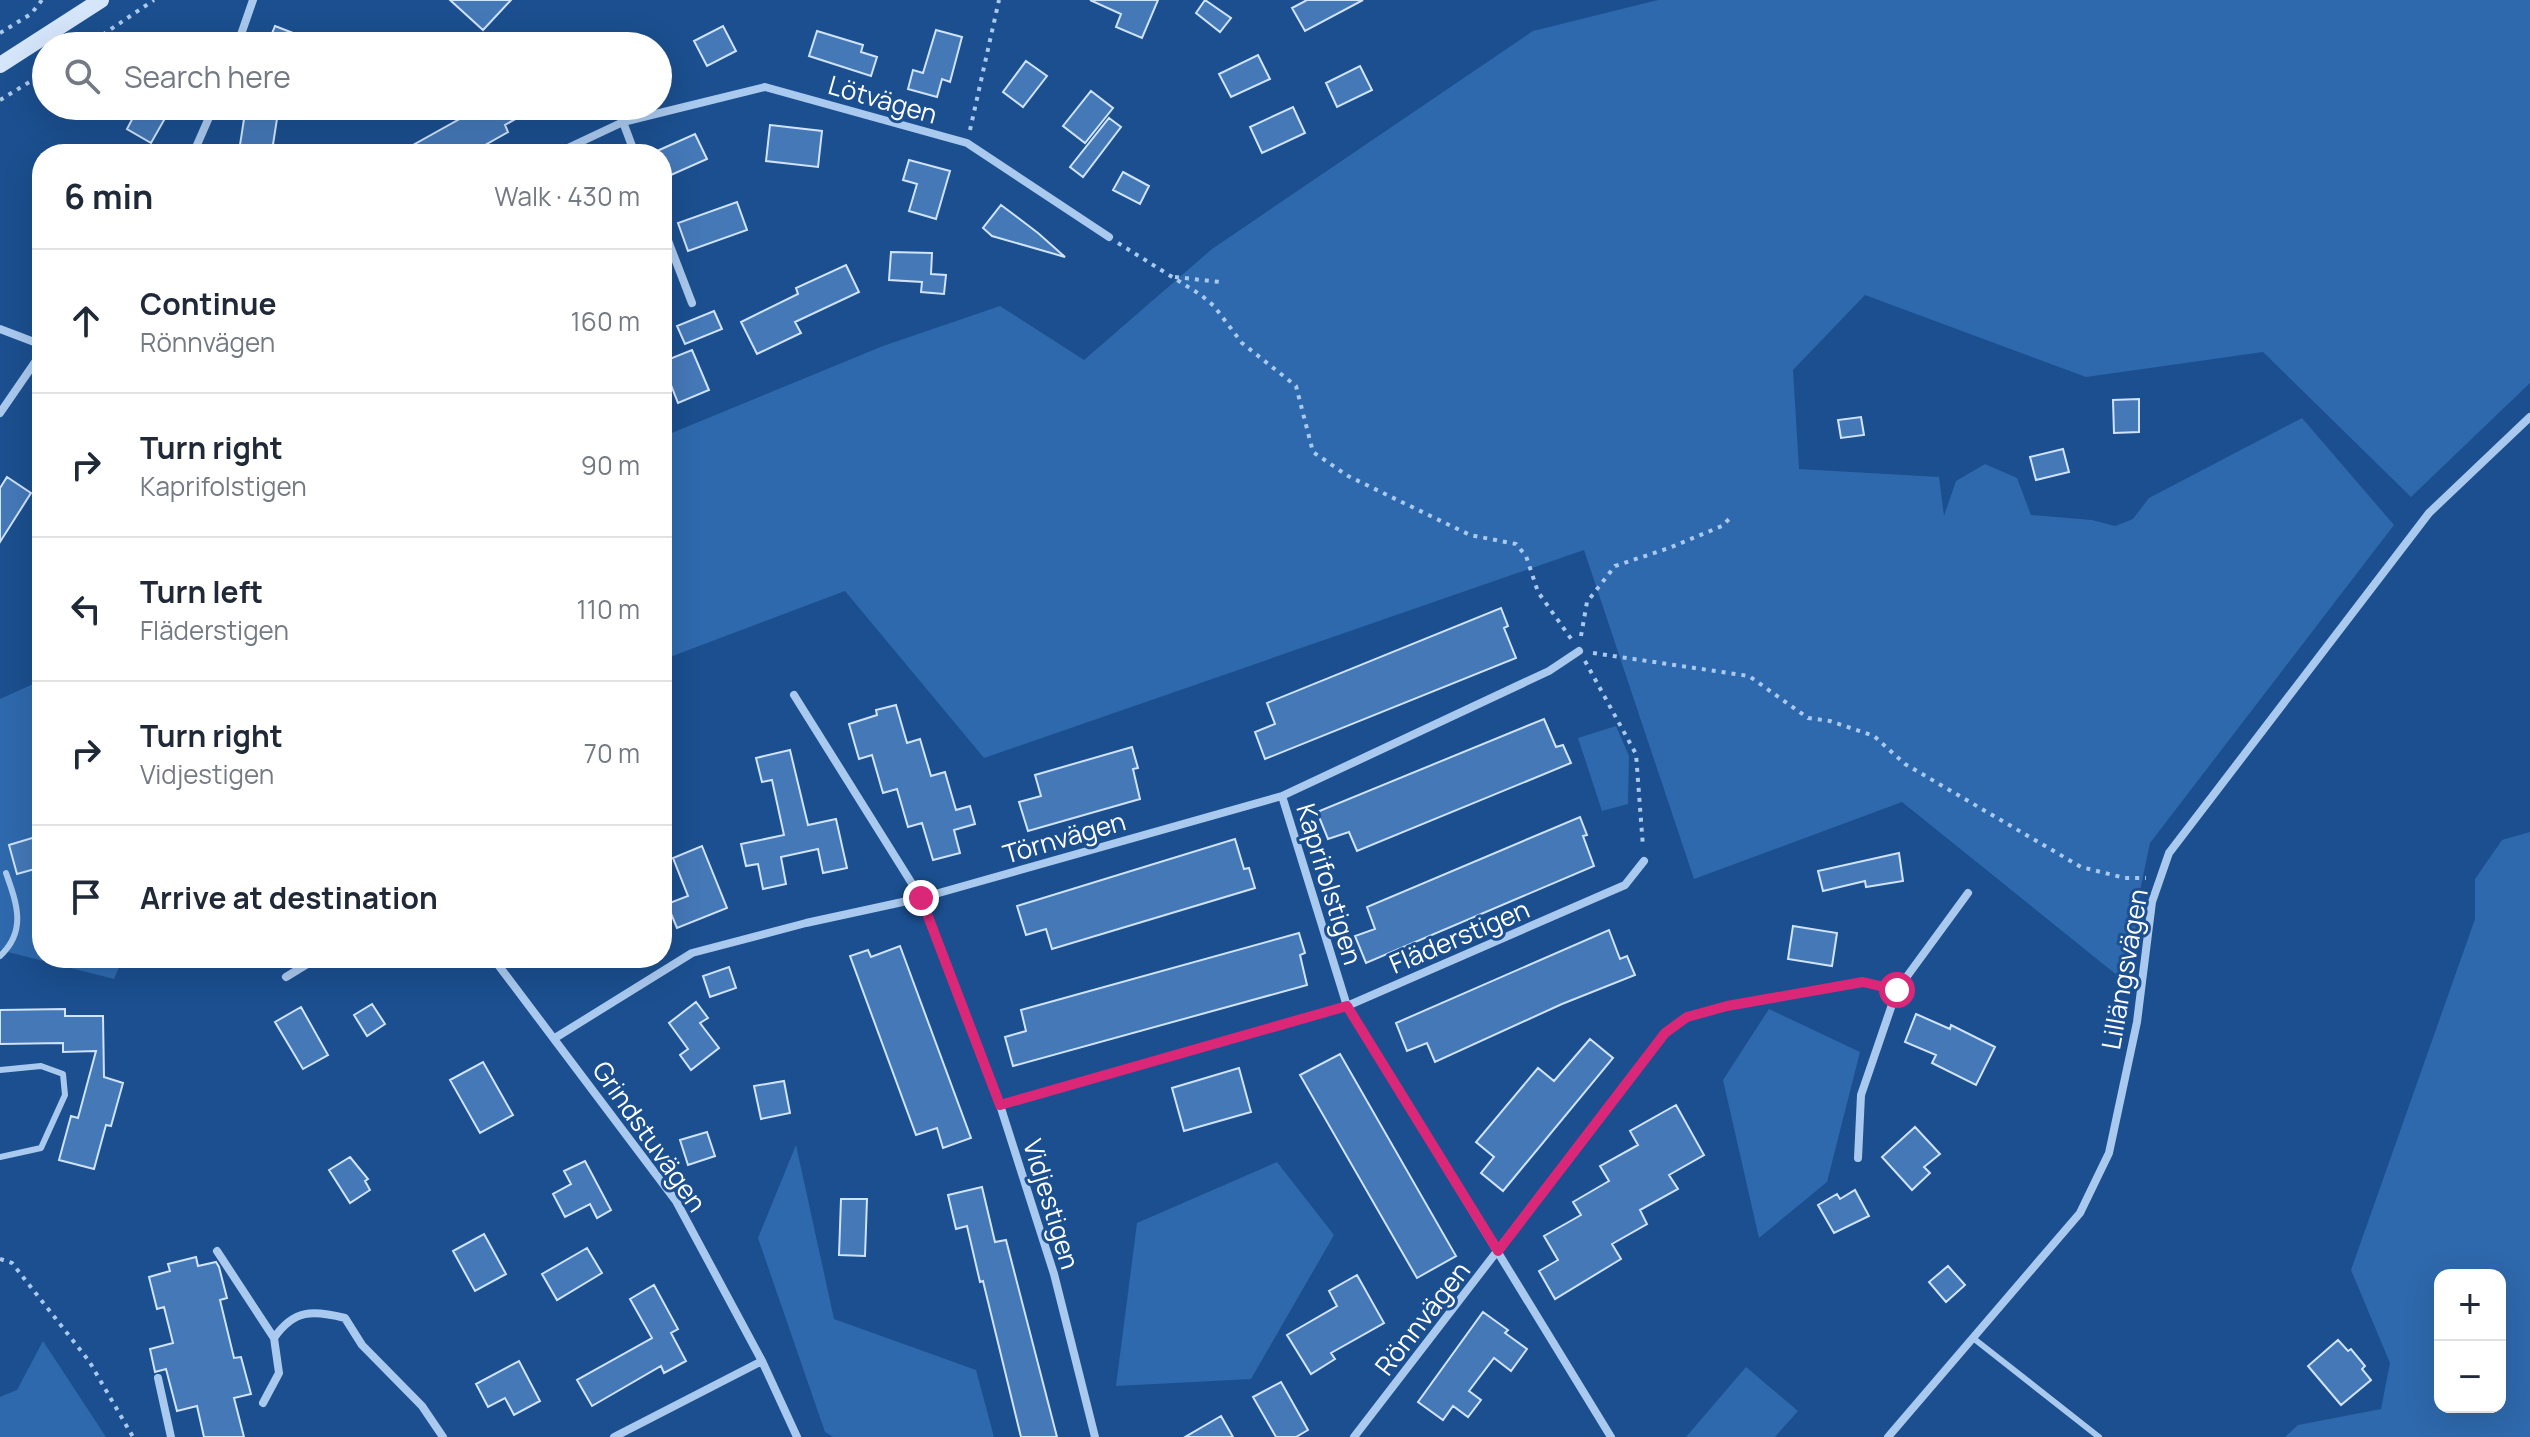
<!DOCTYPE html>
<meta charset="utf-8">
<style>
body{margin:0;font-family:Manrope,sans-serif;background:#f2f2f3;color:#1f2937}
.controls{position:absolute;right:24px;bottom:24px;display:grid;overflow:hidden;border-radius:16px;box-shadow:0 8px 32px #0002}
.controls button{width:72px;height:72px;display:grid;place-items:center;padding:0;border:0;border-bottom:2px solid #e0e1e3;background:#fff;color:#1f2937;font:40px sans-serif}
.stop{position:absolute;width:24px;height:24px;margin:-18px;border:6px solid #db2777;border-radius:50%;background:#fff}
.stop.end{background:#db2777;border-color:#fff;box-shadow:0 2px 8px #0008}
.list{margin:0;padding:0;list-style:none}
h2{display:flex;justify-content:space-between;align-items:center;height:104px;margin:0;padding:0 32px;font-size:34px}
h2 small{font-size:26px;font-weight:400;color:#747a83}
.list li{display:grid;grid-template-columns:52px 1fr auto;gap:24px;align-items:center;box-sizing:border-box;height:144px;padding:0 32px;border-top:2px solid #e0e1e3}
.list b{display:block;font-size:30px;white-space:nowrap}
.list p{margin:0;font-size:26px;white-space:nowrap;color:#747a83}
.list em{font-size:26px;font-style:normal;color:#747a83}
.icon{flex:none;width:44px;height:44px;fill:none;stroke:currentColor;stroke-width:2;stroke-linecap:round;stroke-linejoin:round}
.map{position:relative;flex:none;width:2530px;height:1437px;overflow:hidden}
.search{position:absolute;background:#fff;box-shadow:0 8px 32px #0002;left:32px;top:32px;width:640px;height:88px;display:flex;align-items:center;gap:20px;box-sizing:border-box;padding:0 28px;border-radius:44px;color:#747a83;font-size:30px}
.panel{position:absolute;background:#fff;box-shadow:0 8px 32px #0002;left:32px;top:144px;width:640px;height:824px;border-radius:32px}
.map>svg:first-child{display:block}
.green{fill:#2e69ad;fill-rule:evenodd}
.building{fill:#4478b7;stroke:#cfe3fa;stroke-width:2}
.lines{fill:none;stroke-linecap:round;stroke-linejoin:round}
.path{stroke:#a9c9ee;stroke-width:4;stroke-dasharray:4 6;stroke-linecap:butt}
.service{stroke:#a9c9ee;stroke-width:6}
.minor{stroke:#a9c9ee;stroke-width:8}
.secondary{stroke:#d6e6fa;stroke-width:16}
.route{stroke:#db2777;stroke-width:10}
.labels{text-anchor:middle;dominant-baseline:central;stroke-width:6;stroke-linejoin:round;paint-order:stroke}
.street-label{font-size:26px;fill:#fff;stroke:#1b4f8f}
</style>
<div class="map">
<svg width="2530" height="1437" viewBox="0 0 2530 1437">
<rect width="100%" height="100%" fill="#1b4f8f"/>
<path class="green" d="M1658,0h872v383l-119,114 -148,-145 -177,25 -221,-82 -72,75 6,99 140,8 5,39 12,-35 29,-17 32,14 14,37 61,5 23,6 18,-7 16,-21 153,-80 92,107 -244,318 -9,43 -13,98 -226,-182 -208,77 -110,-329 -600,208 -139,-167 -183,69v-223l221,-91 117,-40 84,54 128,-111 321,-218z
M42,680v278h81l-9,21 -114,-29v-251z
M1616,726l13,30 -1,48 -26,7 -24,-73z
M2530,832v605h-245l13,-12 83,-16 9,-46 -39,-93 124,-351v-40l27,-39zM2440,1275h60v132h-60z
M1769,1009l91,43 -33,130 -68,56 -36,-158z
M796,1145l38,174 142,51 18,67h-161l-8,-5 -67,-194z
M1277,1162l57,73 -83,144 -135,7 21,-163z
M43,1341l63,96h-106v-40l17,-7z
M1746,1367l52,44 -23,26h-89z"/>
<path class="building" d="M450,0h61l-28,30z
M1090,0h68l-16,38 -26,-11 5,-13z
M1205,0l26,18 -11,14 -24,-19z
M1307,0h56l-58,31 -13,-23z
M275,26l49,19v1h-57z
M723,26l13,25 -29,15 -13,-25z
M936,30l26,7 -12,45 -8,-3 -5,18 -29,-8 5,-19 10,3z
M817,31l46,14 -2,7 16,5 -6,19 -62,-20z
M1258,55l12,24 -39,18 -12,-23z
M1026,61l21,15 -24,31 -20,-15z
M1360,66l12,24 -35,17 -11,-24z
M1091,91l22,17 -28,35 -22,-17z
M139,106h33l-21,37 -24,-14z
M246,106h33l-7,45 -32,-6z
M483,106h55l-33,19 3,7 -39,22h-72z
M1293,107l12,26 -43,20 -12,-26z
M1109,118l12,9 -38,50 -13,-10z
M770,125l52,6 -4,36 -52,-6z
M695,134l12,25 -45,20v-25l-5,-3z
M909,160l41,11 -14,48 -27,-8 8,-27 -14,-4z
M1123,172l26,14 -9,18 -27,-14z
M737,202l10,28 -59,21 -10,-28z
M1001,205l37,28 27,24 -73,-21 -9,-8z
M891,252l41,1 -1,21 15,1 -2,19 -23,-2 1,-10 -33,-2z
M846,265l13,27 -64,30 6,11 -44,21 -16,-32 57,-28 -2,-6z
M714,311l8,18 -37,15 -8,-18z
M692,350l17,40 -31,13 -16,-41z
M2139,399v33l-25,1 -1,-33z
M1861,417l3,18 -23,3 -3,-18z
M2063,449l6,23 -33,8 -6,-23z
M7,477l24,16 -31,49v-54z
M1501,608l7,18 -4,2 12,30 -251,101 -10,-27 20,-8 -8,-21z
M896,705l11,38 13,-4 11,37 14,-4 11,38 14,-4 5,18 -21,6 6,23 -27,7 -11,-37 -14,4 -11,-38 -14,4 -11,-38 -13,4 -10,-35 28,-9 -1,-5z
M1544,719l12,28 7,-2 8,18 -214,88 -8,-19 -21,7 -11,-27z
M1132,747l6,21 -5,1 7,30 -112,32 -9,-29 22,-6 -6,-21z
M790,750l18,75 28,-6 11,49 -24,5 -5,-24 -37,8 5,27 -23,5 -5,-25 -12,2 -5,-22 43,-9 -12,-55 -10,2 -6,-24z
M1580,817l7,18 -4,1 11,30 -228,97 -11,-27 20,-7 -8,-22z
M42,835v32l-25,7 -8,-29z
M1235,839l9,30 5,-1 6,20 -203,61 -6,-20 -20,6 -9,-29z
M702,846l25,62 -50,20 -10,-24 21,-8 -15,-38z
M1899,853l4,28 -37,6 -1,-6 -42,10 -5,-20z
M1793,926l44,7 -5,33 -44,-7z
M1609,930l11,29 7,-3 8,19 -73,29 -127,58 -8,-19 -20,8 -11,-28z
M1299,933l6,20 -5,2 7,30 -294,81 -8,-29 21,-6 -5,-21z
M900,946l71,192 -28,10 -6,-20 -21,7 -66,-179 18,-6 3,7z
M729,967l7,21 -26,9 -7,-21z
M696,1002l12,16 -8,5 19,25 -28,22 -11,-15 8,-6 -19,-26z
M372,1004l13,20 -18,12 -13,-21z
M301,1007l27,48 -25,14 -28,-47z
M65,1009v7h38l1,61 19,6 -12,43 -5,-1 -12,44 -35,-9 12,-44 7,2 18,-67 -33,1v-9l-63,1v-34z
M1916,1014l34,15 1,-4 44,22 -19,38 -44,-22 4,-8 -31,-13z
M1590,1039l23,19 -110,133 -22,-18 13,-16 -18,-15 62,-74 16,13z
M1340,1054l116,202 -39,22 -117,-203z
M483,1062l30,53 -33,18 -30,-53z
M1239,1068l12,44 -67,19 -12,-43z
M784,1081l6,32 -29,6 -7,-33z
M1676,1105l28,50 -35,20 9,14 -38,21 7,14 -35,20 9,15 -66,40 -16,-28 19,-11 -14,-24 37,-21 -8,-13 36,-21 -9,-15 38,-21 -8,-14z
M1915,1127l25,27 -16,13 6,6 -18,17 -30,-33z
M707,1132l8,24 -27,9 -8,-25z
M350,1157l18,22 -3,2 5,9 -20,13 -21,-33z
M585,1161l26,49 -14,8 -7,-14 -25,13 -12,-23 18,-10 -7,-13z
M982,1187l13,55 11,-2 51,197h-36l-38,-156 -3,1 -13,-56 -11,3 -8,-34z
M1855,1190l14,26 -35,17 -16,-28 19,-11 3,5z
M841,1199h26l-2,57 -26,-1z
M484,1234l22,40 -31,17 -22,-40z
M587,1248l15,25 -45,27 -15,-26z
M196,1257l2,9 18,-4 3,5 8,31 -7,2 14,58 7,-1 10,37 -17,4 10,39h-40l-7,-31 -20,5 -11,-42 -11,3 -5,-23 23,-6 -9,-36 -7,2 -8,-32 21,-6 -2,-7z
M1948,1266l17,19 -19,17 -17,-20z
M1357,1275l27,48 -53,30 4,6 -24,15 -24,-39 50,-29 -8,-15z
M654,1285l24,44 -7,4 15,28 -22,12 -3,-7 -69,40 -15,-26 75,-42 -22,-39z
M1483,1312l25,18 -3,3 22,16 -16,22 -17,-13 -25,33 12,9 -13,17 -15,-11 -10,14 -25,-18z
M2338,1340l10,11 3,-2 14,17 -3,3 9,11 -30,25 -33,-39z
M519,1361l21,40 -26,14 -9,-17 -17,9 -12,-23z
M1281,1382l27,48 -12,7h-20l-23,-40z
M1221,1416l12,21h-48z"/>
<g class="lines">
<path class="path" d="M0,33l31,-19 11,-14
M86,46l68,-46
M0,100l46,-28
M970,130l29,-130
M1118,243l83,52 13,11 28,37 54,43 17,66 35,24 122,59 46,9 10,12 12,36 34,48
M1175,277l45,5
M1581,636l6,-34 28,-36 54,-18 53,-22 8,-8
M1593,653l156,23 59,42 22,3 44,15 31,28 176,103 44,11h21
M1585,661l51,93 7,93
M0,1259l12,4 77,98 44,76"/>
<path class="service" d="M0,956c27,-25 17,-52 6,-83
M0,1070l41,-4 22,8 2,21 -24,53 -41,9
M1973,1338l126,99"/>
<path class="minor" d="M237,46l16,-46
M623,122l12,32
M193,154l21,-48
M555,154l68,-32 142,-35 202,56 142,94
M662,225l30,78
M0,329l42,16
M0,413l42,-61
M794,695l127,203 79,207 54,169 41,163
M1282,796l65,210 264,431
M493,958l183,243 86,160 35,76
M286,977l31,-19
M555,1038l137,-85 114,-30 115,-25 361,-102 267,-125 30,-20
M1000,1105l347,-99 278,-121 19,-24
M1858,1158l3,-63 36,-105
M217,1251l57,87 5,35 -16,30
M274,1338c20,-29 39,-28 71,-20l17,27 60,61 21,31
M158,1378l13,59
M614,1437l148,-76
M1354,1437l311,-404 22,-16 40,-11 136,-24 34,8 71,-97
M1888,1437l192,-224 29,-60 28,-131 15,-120 17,-49 260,-340 101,-96"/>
<path class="secondary" d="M0,65l101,-65"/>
</g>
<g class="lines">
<path class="route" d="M921,898l79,207 347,-99 151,245 167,-218 22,-16 40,-11 136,-24 34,8"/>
</g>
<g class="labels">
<g class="street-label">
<text transform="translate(883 99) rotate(16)">Lötvägen</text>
<text transform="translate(1064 837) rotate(-16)">Törnvägen</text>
<text transform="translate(1330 884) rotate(73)">Kaprifolstigen</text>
<text transform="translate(1459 936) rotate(-23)">Fläderstigen</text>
<text transform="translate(2124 969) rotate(-80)">Lillängsvägen</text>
<text transform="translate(650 1136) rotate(55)">Grindstuvägen</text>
<text transform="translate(1052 1204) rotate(73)">Vidjestigen</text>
<text transform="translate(1422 1318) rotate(-52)">Rönnvägen</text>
</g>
</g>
</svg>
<div class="controls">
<button>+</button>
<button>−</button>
</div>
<div class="stop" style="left:1897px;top:990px"></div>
<div class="stop end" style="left:921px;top:898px"></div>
<div class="search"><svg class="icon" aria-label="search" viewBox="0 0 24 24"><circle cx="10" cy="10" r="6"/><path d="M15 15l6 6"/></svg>Search here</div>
<section class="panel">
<h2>6 min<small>Walk · 430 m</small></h2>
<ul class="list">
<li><svg class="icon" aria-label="ahead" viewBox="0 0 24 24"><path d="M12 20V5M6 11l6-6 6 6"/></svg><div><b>Continue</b><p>Rönnvägen</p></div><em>160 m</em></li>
<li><svg class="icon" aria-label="right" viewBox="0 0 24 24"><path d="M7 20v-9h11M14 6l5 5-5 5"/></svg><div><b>Turn right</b><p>Kaprifolstigen</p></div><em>90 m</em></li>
<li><svg class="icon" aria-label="left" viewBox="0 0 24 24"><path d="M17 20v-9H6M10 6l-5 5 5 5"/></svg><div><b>Turn left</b><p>Fläderstigen</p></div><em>110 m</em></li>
<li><svg class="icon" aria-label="right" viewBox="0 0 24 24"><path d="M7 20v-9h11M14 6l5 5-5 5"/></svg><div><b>Turn right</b><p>Vidjestigen</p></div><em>70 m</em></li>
<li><svg class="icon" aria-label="arrive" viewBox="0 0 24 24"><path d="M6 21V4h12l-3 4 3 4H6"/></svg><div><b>Arrive at destination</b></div></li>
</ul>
</section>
</div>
